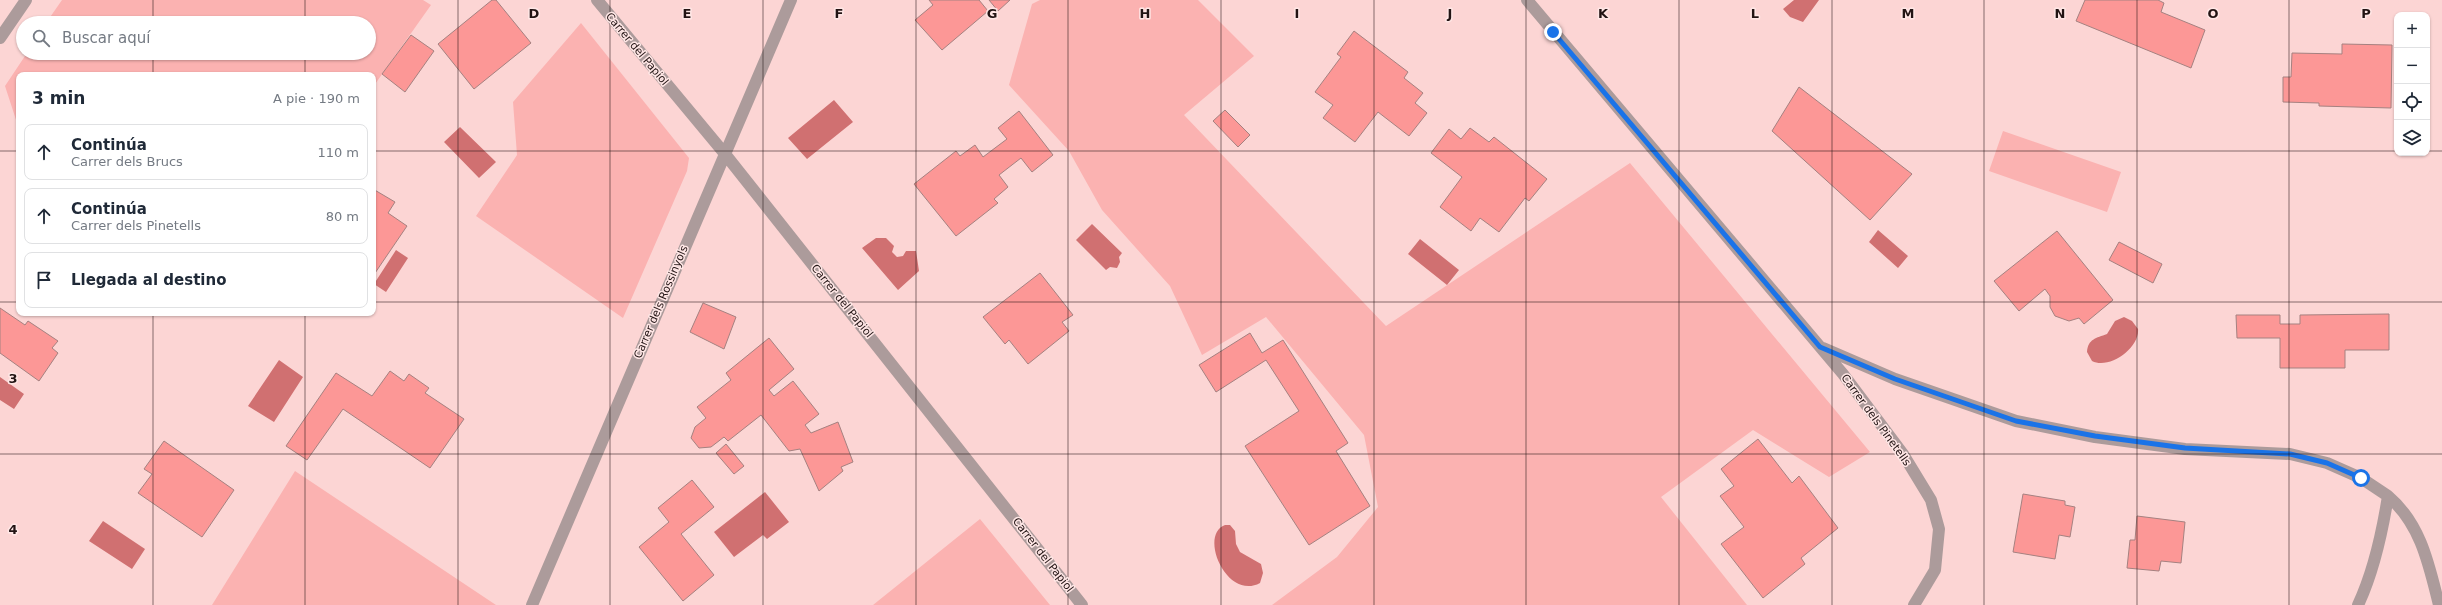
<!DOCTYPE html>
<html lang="es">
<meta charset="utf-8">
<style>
body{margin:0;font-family:"DejaVu Sans",sans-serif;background:#f6f6f7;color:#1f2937}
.controls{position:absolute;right:12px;top:12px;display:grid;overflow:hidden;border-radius:8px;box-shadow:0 1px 3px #0004}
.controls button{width:36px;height:36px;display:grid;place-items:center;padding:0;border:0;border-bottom:1px solid #e0e1e3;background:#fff;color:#1f2937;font:20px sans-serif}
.stop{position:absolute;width:12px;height:12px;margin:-9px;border:3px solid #1a73e8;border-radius:50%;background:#fff}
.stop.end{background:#1a73e8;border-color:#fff;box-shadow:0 1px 4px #0008}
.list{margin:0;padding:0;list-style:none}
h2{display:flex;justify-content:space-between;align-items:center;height:52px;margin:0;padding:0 16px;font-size:17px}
h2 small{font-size:13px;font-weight:400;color:#747a83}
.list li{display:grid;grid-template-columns:26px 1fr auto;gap:12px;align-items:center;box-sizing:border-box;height:56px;margin:0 8px 8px;padding:0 8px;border:1px solid #e0e1e3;border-radius:8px}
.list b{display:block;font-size:15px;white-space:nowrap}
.list p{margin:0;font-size:13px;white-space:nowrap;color:#747a83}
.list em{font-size:13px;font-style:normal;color:#747a83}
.icon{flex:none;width:22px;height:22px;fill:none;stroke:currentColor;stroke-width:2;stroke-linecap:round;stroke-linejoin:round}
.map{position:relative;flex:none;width:2442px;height:605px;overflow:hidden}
.search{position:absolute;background:#fff;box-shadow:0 1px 3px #0004;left:16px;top:16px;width:360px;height:44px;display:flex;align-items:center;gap:10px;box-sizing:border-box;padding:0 14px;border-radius:22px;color:#747a83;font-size:15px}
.panel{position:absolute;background:#fff;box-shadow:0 1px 3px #0004;left:16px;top:72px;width:360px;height:244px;border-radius:8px}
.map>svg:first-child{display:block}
.green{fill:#fbb2b1}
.water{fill:#d07071}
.building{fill:#fc9796;stroke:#a58180}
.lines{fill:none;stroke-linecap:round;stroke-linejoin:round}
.minor{stroke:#ac9b9b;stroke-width:12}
.route{stroke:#1a73e8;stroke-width:5}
.grid{fill:none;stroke:#221414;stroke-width:1;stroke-opacity:0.55}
.labels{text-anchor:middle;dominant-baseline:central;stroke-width:3;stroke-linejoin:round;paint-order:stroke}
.street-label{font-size:11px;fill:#221414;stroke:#ffe7e6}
.grid-label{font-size:13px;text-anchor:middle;font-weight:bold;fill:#221414;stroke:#ffe7e6;stroke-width:3;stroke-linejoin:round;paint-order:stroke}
</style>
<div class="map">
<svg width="2442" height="605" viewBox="0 0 2442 605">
<rect width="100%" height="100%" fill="#fcd5d4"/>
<path class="green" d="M62,0h361l8,5 -58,82v-12h-354v54l-14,-43 22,-33h342v-30h-323z
M1040,0h158l56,56 -70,59 202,211 244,-163 240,289 -41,25 -76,-47 -92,67 86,108h-475l65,-48 41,-50 -14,-72 -98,-118 -64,38 -32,-69 -68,-76 -33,-59 -60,-66 23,-81z
M581,23l108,135 -2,13 -64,147 -147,-102 41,-61 -4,-53z
M2003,131l118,41 -14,40 -118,-41z
M295,471l201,134h-284z
M980,519l70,86h-177z"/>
<path class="water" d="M1794,0h25l-16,22 -13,-5 -7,-8z
M834,100l19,22 -46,37 -19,-21z
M460,127l36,35 -17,16 -35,-36z
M1092,224l30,29 -3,4 1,5 -3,6 -7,-1 -4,3 -30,-30z
M1878,230l30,26 -10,12 -29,-26z
M876,238h10l8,8 -2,6 5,5 6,-1 3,-5h10l3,20 -21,19 -36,-42z
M1420,239l39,31 -12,15 -39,-31z
M396,250l12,8 -22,34 -12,-8z
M2124,317l8,4 6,8c2,19 -29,41 -46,32l-5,-9c1,-13 9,-14 20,-18l8,-13z
M279,360l24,17 -29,45 -26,-16z
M0,377l24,17 -10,15 -14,-9z
M765,492l24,30 -22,17 -4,-4 -29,22 -20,-25z
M103,521l42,28 -13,20 -43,-28z
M1225,525h5l5,6 1,13 4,8 21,12 2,9 -3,10c-33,18 -62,-48 -35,-58z"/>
<path class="building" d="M492,0h4l35,43 -57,46 -36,-45z
M929,0h50l9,11 -46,39 -27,-30 18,-15z
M989,0h21l-12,11z
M2085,0h73l6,3 -3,9 44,18 -14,38 -115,-47z
M1354,31l54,41 -4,6 19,15 -8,10 12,10 -18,23 -31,-24 -23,30 -32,-24 10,-13 -18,-13 26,-35 -4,-3z
M411,35l23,16 -29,41 -23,-18z
M2342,44l50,1 -1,63 -72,-2v-3l-36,-1v-25h8l1,-24 50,1z
M1799,87l113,87 -42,46 -98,-89z
M1225,110l25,25 -12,12 -25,-26z
M1019,111l34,44 -21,17 -11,-14 -22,17 9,12 -14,12 4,4 -42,33 -42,-52 42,-33 4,5 15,-11 8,12 24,-18 -9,-11z
M1470,128l19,14 5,-5 53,42 -18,22 -4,-3 -26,34 -19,-14 -9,13 -31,-24 22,-30 -31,-24 18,-24 12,10z
M373,189l22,13 -7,11 19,13 -34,50z
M2057,231l56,69 -29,24 -5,-6 -10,3 -14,-5 -5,-9v-11l-5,-7 -26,22 -25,-30z
M2119,242l43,22 -9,19 -44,-23z
M1040,273l33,42 -11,7 7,9 -41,33 -19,-24 -4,4 -22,-27z
M703,303l33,14 -12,32 -34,-17z
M0,308l25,17 3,-4 30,20 -6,7 6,5 -19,28 -39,-28z
M2389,314v36h-44v18h-65v-30h-43l-1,-23h44v9h20v-9z
M1250,333l12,20 21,-13 65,103 -12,8 34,55 -61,39 -64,-99 54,-35 -33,-51 -50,32 -17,-27z
M769,338l25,31 -25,21 5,6 19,-15 26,33 -14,11 6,8 27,-11 15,40 -12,5 2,4 -24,20 -19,-42 -11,2 -28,-36 -33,26 -4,-4 -13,10 -12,1 -8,-10 4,-11 11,-9 -9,-11 34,-27 -5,-7z
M390,371l14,10 5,-7 20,14 -4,5 39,26 -34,49 -87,-59 -36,51 -21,-14 50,-73 36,23z
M1758,439l34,44 7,-7 39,52 -37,30 4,6 -42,34 -42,-54 23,-17 -24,-31 14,-10 -13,-17z
M164,441l70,49 -32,47 -64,-44 14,-19 -8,-5z
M726,444l18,22 -10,8 -18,-21z
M692,480l22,27 -33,27 33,41 -31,26 -44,-54 30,-25 -11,-14z
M2023,494l42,7v4l10,2 -5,30 -11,-2 -4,24 -42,-7z
M2137,516l48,6 -4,41 -20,-2 -2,10 -32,-3 3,-28h5z"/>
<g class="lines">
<path class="minor" d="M597,0l128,154 357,451
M1527,0l316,374 60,80 28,46 8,29 -4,41 -21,35
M0,38l26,-38
M1823,348l72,31 121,42 79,16 90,12 105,5 37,9 34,15 27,18
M532,605l259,-605
M2358,605c16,-34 24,-71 30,-109 33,28 41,69 51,109"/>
</g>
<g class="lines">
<path class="route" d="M1553,32l267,315 75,32 121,42 79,15 90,12 105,6 37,9 34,15"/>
</g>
<path class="grid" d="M153,0v23M305,0v23M458,0v605M610,0v605M763,0v605M916,0v605M1068,0v605M1221,0v605M1374,0v605M1526,0v605M1679,0v605M1832,0v605M1984,0v605M2137,0v605M2289,0v605M153,53v22M305,53v22M0,151h19M373,151h2024M2427,151h15M0,302h19M373,302h2069M153,313v292M305,313v292M0,454h2442"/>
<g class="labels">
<g class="street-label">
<text transform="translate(637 49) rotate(50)">Carrer del Papiol</text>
<text transform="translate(842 301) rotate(51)">Carrer del Papiol</text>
<text transform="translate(661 302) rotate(-67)">Carrer dels Rossinyols</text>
<text transform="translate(1876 420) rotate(54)">Carrer dels Pinetells</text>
<text transform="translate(1043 555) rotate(52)">Carrer del Papiol</text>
</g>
</g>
<g class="grid-label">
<text x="534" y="18">D</text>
<text x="687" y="18">E</text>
<text x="839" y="18">F</text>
<text x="992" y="18">G</text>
<text x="1145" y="18">H</text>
<text x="1297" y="18">I</text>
<text x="1450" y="18">J</text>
<text x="1603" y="18">K</text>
<text x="1755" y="18">L</text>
<text x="1908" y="18">M</text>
<text x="2060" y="18">N</text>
<text x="2213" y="18">O</text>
<text x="2366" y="18">P</text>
<text x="13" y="383">3</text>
<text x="13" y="534">4</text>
</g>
</svg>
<div class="controls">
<button>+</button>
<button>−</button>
<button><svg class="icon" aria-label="locate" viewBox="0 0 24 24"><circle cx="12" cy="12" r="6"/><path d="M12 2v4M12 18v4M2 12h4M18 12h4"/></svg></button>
<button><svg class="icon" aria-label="layers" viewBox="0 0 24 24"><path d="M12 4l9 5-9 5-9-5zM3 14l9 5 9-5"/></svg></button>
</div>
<div class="stop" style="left:2361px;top:478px"></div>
<div class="stop end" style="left:1553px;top:32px"></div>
<div class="search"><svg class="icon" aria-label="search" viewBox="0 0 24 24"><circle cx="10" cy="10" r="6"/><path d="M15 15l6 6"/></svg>Buscar aquí</div>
<section class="panel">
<h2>3 min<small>A pie · 190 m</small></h2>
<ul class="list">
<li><svg class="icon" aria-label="ahead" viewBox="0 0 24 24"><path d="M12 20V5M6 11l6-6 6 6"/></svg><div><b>Continúa</b><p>Carrer dels Brucs</p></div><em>110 m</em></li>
<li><svg class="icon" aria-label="ahead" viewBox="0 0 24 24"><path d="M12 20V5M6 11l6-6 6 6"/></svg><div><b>Continúa</b><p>Carrer dels Pinetells</p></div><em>80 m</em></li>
<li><svg class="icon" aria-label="arrive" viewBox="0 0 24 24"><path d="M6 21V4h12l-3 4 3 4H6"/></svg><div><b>Llegada al destino</b></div></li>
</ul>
</section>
</div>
